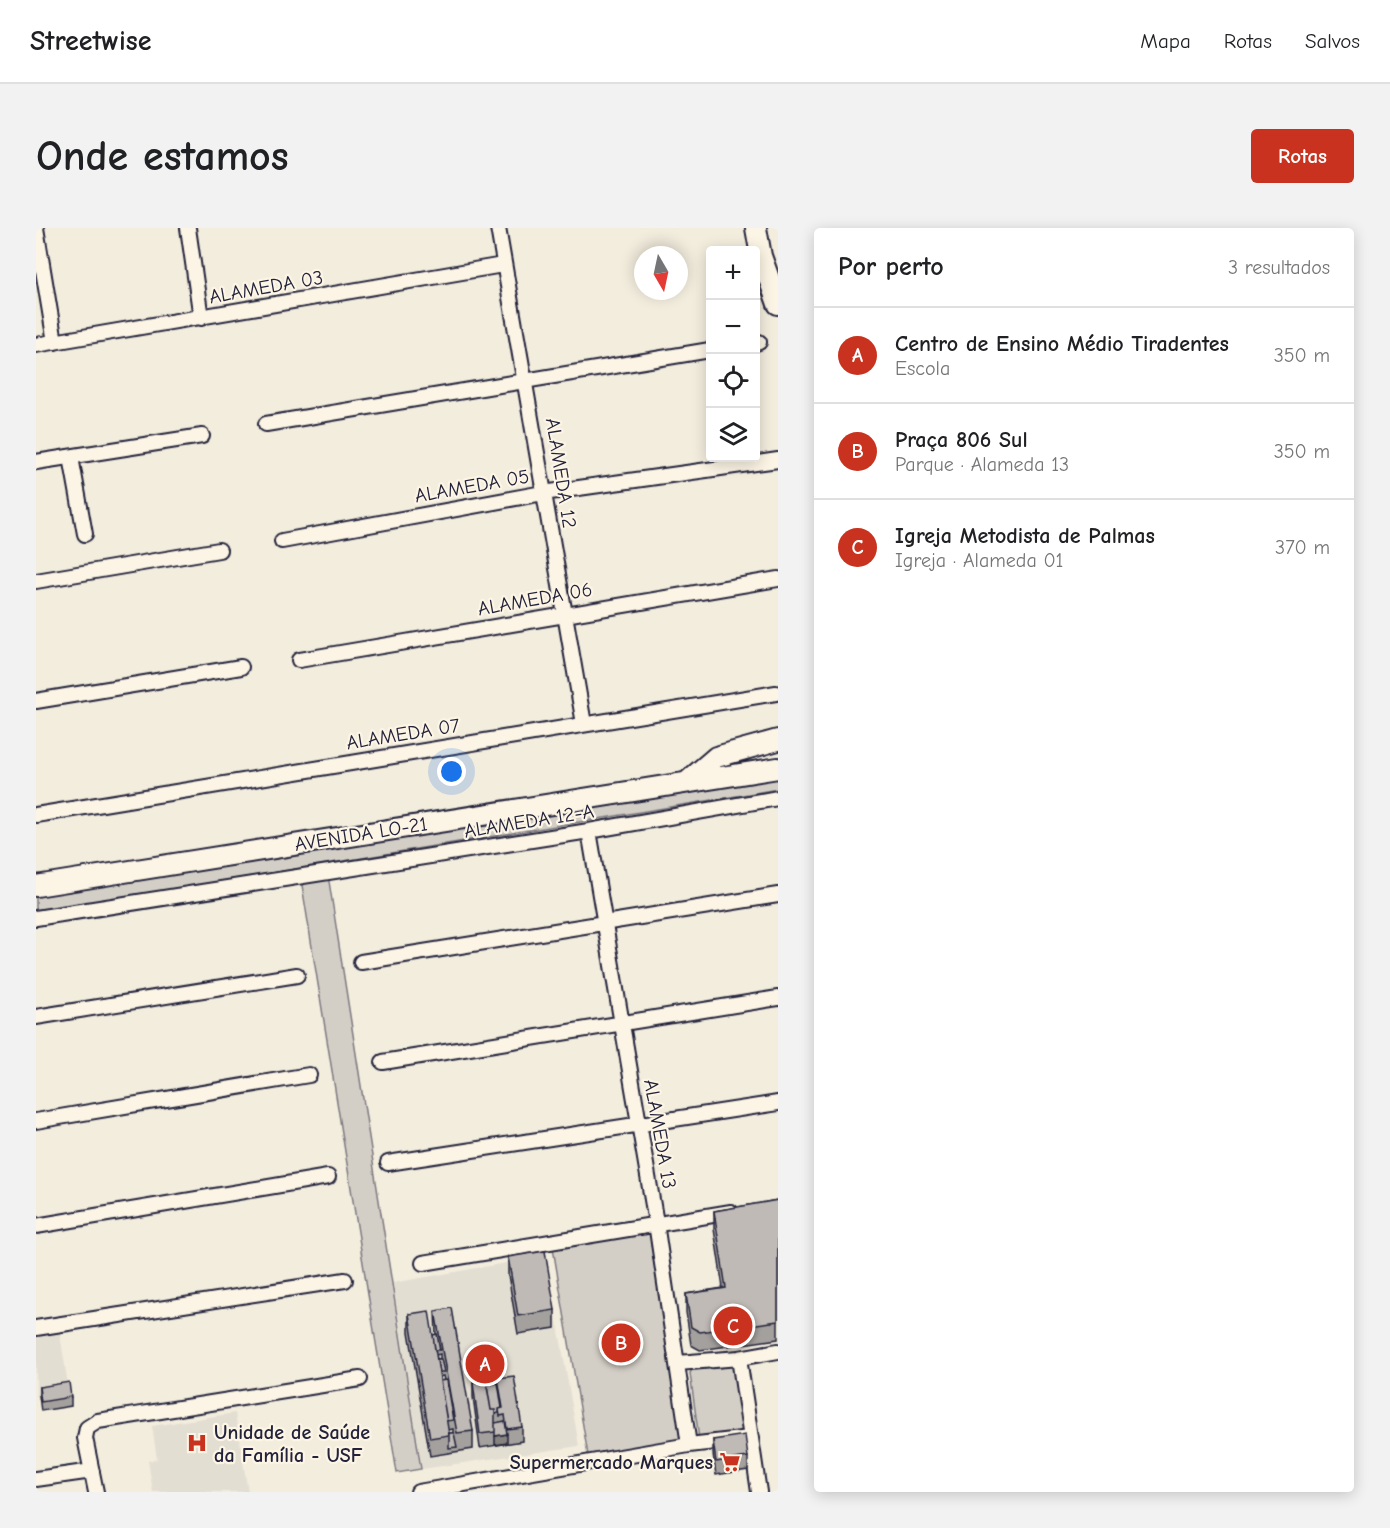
<!DOCTYPE html>
<html lang="pt">
<meta charset="utf-8">
<style>
body{margin:0;font-family:"Comic Neue",sans-serif;background:#f2f2f2;color:#202124}
.controls{position:absolute;right:18px;top:18px;display:grid;overflow:hidden;border-radius:6px;box-shadow:0 3px 15px #0003}
.controls button{width:54px;height:54px;display:grid;place-items:center;padding:0;border:0;border-bottom:2px solid #e0e0e0;background:#fff;color:#202124;font:30px sans-serif}
.compass{position:absolute;left:598px;top:18px;width:54px;height:54px;border-radius:50%;background:#fff;box-shadow:0 3px 15px #0003;rotate:171deg}
.you{position:absolute;left:416px;top:544px;width:21px;height:21px;margin:-15px;border:4px solid #fff;border-radius:50%;background:#1a73e8;box-shadow:0 0 0 9px #1a73e833}
.badge{display:grid;place-items:center;width:39px;height:39px;border-radius:50%;background:#c8321e;color:#fff;font-size:20px;font-weight:700}
.pin{position:absolute;translate:-50% -50%;border:3px solid #fff;box-shadow:0 2px 6px #0006}
.list{margin:0;padding:0;list-style:none}
h2{display:flex;justify-content:space-between;align-items:center;height:78px;margin:0;padding:0 24px;font-size:26px}
h2 small{font-size:20px;font-weight:400;color:#757577}
.list li{display:grid;grid-template-columns:39px 1fr auto;gap:18px;align-items:center;box-sizing:border-box;height:96px;padding:0 24px;border-top:2px solid #e0e0e0}
.list b{display:block;font-size:22px;white-space:nowrap}
.list p{margin:0;font-size:20px;white-space:nowrap;color:#757577}
.list em{font-size:20px;font-style:normal;color:#757577}
.icon{flex:none;width:33px;height:33px;fill:none;stroke:currentColor;stroke-width:2;stroke-linecap:round;stroke-linejoin:round}
.map{position:relative;flex:none;width:742px;height:1264px;overflow:hidden;border-radius:6px}
header{display:flex;align-items:center;gap:36px;box-sizing:border-box;height:84px;padding:0 30px;background:#fff;border-bottom:2px solid #e0e0e0}
header strong{font-size:28px}
nav{display:flex;gap:33px;margin-inline-start:auto;font-size:21px}
.intro{display:flex;align-items:center;justify-content:space-between;box-sizing:border-box;height:144px;padding:0 36px}
h1{margin:0;font-size:42px}
.button{padding:15px 27px;border-radius:6px;background:#c8321e;color:#fff;font-size:21px;font-weight:700}
main{display:flex;gap:36px;padding:0 36px}
aside{flex:1;background:#fff;border-radius:6px;box-shadow:0 3px 15px #0003}
.map>svg:first-child{display:block}
.built{fill:#e3ded2}
.green{fill:#d4cfc6;stroke:#7b7880;stroke-width:1.5}
.lines{fill:none;stroke-linecap:round;stroke-linejoin:round}
.street-casing{stroke:#22223b;stroke-width:18}
.secondary-casing{stroke:#22223b;stroke-width:24}
.street{stroke:#fcf5e5;stroke-width:14}
.secondary{stroke:#fcf5e5;stroke-width:20}
.wall{fill:#a4a09d;stroke:#22223b;stroke-width:1.5;fill-rule:evenodd}
.shaded-wall{fill:#86827f;stroke:#22223b;stroke-width:1.5}
.building{fill:#bfbab6;stroke:#22223b;stroke-width:1.5}
.labels{text-anchor:middle;dominant-baseline:central;stroke-width:4.5;stroke-linejoin:round;paint-order:stroke}
.street-label{font-size:20px;fill:#22223b;stroke:#fcf5e5}
.poi-label{font-size:20px;font-weight:bold;fill:#22223b;stroke:#fcf5e5;text-anchor:start}
</style>
<header>
<strong>Streetwise</strong>
<nav><a>Mapa</a><a>Rotas</a><a>Salvos</a></nav>
</header>
<div class="intro"><h1>Onde estamos</h1><a class="button">Rotas</a></div>
<main>
<div class="map">
<svg width="742" height="1264" viewBox="0 0 742 1264">
<rect width="100%" height="100%" fill="#f3edde"/>
<filter id="ink" filterUnits="userSpaceOnUse"><feTurbulence type="fractalNoise" baseFrequency=".0167" numOctaves="2"/><feDisplacementMap in="SourceGraphic" scale="12" xChannelSelector="R" yChannelSelector="G"/><feConvolveMatrix kernelMatrix="1 2 1 2 8 2 1 2 1" color-interpolation-filters="sRGB"/></filter>
<g filter="url(#ink)">
<path class="built" d="M510,1028l33,190 -157,23 -29,-186z
M23,1100l10,63 -33,5v-64z
M199,1185l13,79h-95l-5,-31 9,-2 -5,-33z"/>
<path class="green" d="M742,545v16l-742,123v-16z
M292,647l93,594 -24,4 -96,-594z
M619,997l33,219 -99,17 -37,-219z
M700,1132l10,72 -47,7 -9,-66 5,-8z"/>
<g class="lines">
<g class="street-casing">
<path id="street" d="M0,0l19,114
M152,0l13,90
M462,0l86,496
M720,115l3,-1
M0,117l467,-80
M230,196l444,-74
M35,229l14,77
M0,234l166,-26
M246,313l261,-48 235,-33
M0,353l183,-31
M263,432l479,-81
M0,473l205,-34
M0,587l740,-122
M553,603l67,392 33,222
M0,690l553,-87 189,-33
M325,734l417,-67
M0,789l261,-42
M347,834l395,-64
M0,893l273,-46
M352,935l390,-60
M0,998l292,-49
M387,1035l308,-51
M0,1100l309,-48
M703,1130l20,134
M642,1135l61,-5 39,-7
M0,1251l56,-8
M60,1264l-11,-54 2,-10 11,-7 262,-42
M382,1264l271,-47 61,-7"/>
</g>
<g class="secondary-casing">
<path id="secondary" d="M720,0l5,28 17,48
M651,554l29,-25 62,-17
M0,658l742,-118"/>
</g>
<use href="#street" class="street"/>
<use href="#secondary" class="secondary"/>
</g>
<path class="wall" d="M742,972v139l-78,11 -9,-5 -5,-33v-18l37,-6 -9,-59v-18z
M472,1029l47,53v18l-37,6 -10,-59z
M399,1083l38,120v18l-43,7 -21,-124v-18l24,21h3zM404,1126v5h-3l-1,-4zM407,1148l1,4 -4,1 -1,-4zM417,1201v4h-4l-1,-3z
M462,1150l24,49v14l-42,7 -7,-51v-14l14,2 11,-2z
M3,1159l32,10v9l-30,5 -2,-15z
M677,1212l35,17v13l-32,5 -3,-21z"/>
<path class="shaded-wall" d="M471,1206v9l-12,2v-9z"/>
<path class="building" d="M742,972v121l-78,11 -9,-5 -5,-33 40,-6 -12,-77z
M509,1023l10,59 -37,6 -10,-59z
M416,1080l21,123 -16,2 -22,-122z
M393,1083l20,124 -19,3 -21,-124z
M401,1106l3,16h-5l-2,-15z
M401,1131h4l3,13h-5z
M478,1148l8,51 -15,2 -2,-14 -5,1 -1,-7 4,-1 -5,-30z
M410,1152l7,40 -6,1 -7,-40z
M450,1153l5,29h4v22l-15,2 -7,-51z
M33,1154l2,15 -30,5 -2,-15z
M462,1155l4,25 -3,1v4l-4,1v-4h-4l-4,-25z
M469,1193l2,13 -12,2v-13z
M413,1205h5l3,14 -8,1z
M709,1207l3,22 -32,5 -3,-22z"/>
</g>
<defs>
<g id="hospital-bare" transform="scale(1.62)"><path d="M-5-5h3v3.5h4V-5h3V5h-3V1.5h-4V5h-3Z" fill="#c8321e" stroke="#fcf5e5" stroke-width="2.5" paint-order="stroke"/></g>
<g id="supermarket-bare" transform="scale(1.62)"><path d="M-6-5.5h2.5l.6 2H6L4.5 2H-2.5L-4.4-4H-6ZM-1.5 3.2a1.3 1.3 0 1 0 .1 0ZM3 3.2a1.3 1.3 0 1 0 .1 0Z" fill="#c8321e" stroke="#fcf5e5" stroke-width="2.5" paint-order="stroke"/></g>
</defs>
<g fill-rule="evenodd">
<use href="#hospital-bare" x="161" y="1215"/>
<use href="#supermarket-bare" x="694" y="1234"/>
</g>
<g class="labels">
<g class="street-label">
<text transform="translate(230 59) rotate(-10)">ALAMEDA 03</text>
<text transform="translate(525 245) rotate(81)">ALAMEDA 12</text>
<text transform="translate(436 258) rotate(-10)">ALAMEDA 05</text>
<text transform="translate(499 371) rotate(-10)">ALAMEDA 06</text>
<text transform="translate(367 506) rotate(-9)">ALAMEDA 07</text>
<text transform="translate(493 593) rotate(-9)">ALAMEDA 12-A</text>
<text transform="translate(325 606) rotate(-9)">AVENIDA LO-21</text>
<text transform="translate(624 906) rotate(80)">ALAMEDA 13</text>
</g>
<g class="poi-label">
<text x="178" y="1204">Unidade de Saúde<tspan x="178" dy="23">da Família - USF</tspan></text>
<text x="677" y="1234" text-anchor="end">Supermercado Marques</text>
</g>
</g>
</svg>
<div class="controls">
<button>+</button>
<button>−</button>
<button><svg class="icon" aria-label="locate" viewBox="0 0 24 24"><circle cx="12" cy="12" r="6"/><path d="M12 2v4M12 18v4M2 12h4M18 12h4"/></svg></button>
<button><svg class="icon" aria-label="layers" viewBox="0 0 24 24"><path d="M12 4l9 5-9 5-9-5zM3 14l9 5 9-5"/></svg></button>
</div>
<svg class="compass" viewBox="-18 -18 36 36"><path d="M0-13l5 13h-10z" fill="#e53935"/><path d="M0 13l5-13h-10z" fill="#757577"/></svg>
<div class="you"></div>
<div class="pin badge" style="left:449px;top:1136px">A</div>
<div class="pin badge" style="left:585px;top:1115px">B</div>
<div class="pin badge" style="left:697px;top:1098px">C</div>
</div>
<aside>
<h2>Por perto<small>3 resultados</small></h2>
<ul class="list">
<li><span class="badge">A</span><div><b>Centro de Ensino Médio Tiradentes</b><p>Escola</p></div><em>350 m</em></li>
<li><span class="badge">B</span><div><b>Praça 806 Sul</b><p>Parque · Alameda 13</p></div><em>350 m</em></li>
<li><span class="badge">C</span><div><b>Igreja Metodista de Palmas</b><p>Igreja · Alameda 01</p></div><em>370 m</em></li>
</ul>
</aside>
</main>
